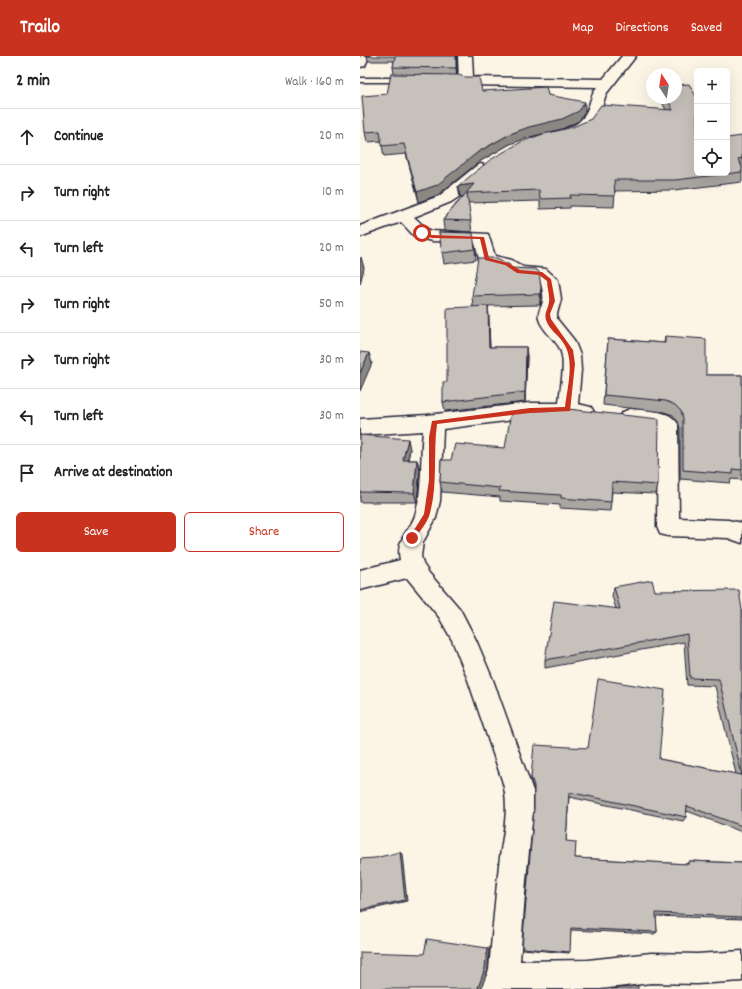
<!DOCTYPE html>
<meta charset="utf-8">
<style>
body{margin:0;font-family:Dekko,sans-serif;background:#f2f2f2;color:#202124}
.controls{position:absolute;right:12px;top:12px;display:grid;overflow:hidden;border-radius:6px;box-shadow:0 4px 16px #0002}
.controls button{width:36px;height:36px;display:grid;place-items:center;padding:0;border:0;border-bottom:1px solid #e0e0e0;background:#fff;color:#202124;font:20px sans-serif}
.compass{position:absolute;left:286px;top:12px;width:36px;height:36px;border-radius:50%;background:#fff;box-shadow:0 4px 16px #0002;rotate:348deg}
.stop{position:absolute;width:12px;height:12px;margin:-9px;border:3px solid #c8321e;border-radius:50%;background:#fff}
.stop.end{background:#c8321e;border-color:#fff;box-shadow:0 1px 4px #0008}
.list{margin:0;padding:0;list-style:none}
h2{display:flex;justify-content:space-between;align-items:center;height:52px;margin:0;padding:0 16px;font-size:17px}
h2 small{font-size:13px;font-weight:400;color:#757577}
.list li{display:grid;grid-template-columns:26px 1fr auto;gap:12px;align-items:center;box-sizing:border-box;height:56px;padding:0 16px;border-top:1px solid #e0e0e0}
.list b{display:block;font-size:15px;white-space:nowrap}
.list em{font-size:13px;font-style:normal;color:#757577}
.actions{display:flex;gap:8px;padding:12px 16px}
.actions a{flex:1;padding:9px 0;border:1px solid #c8321e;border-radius:6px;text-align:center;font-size:14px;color:#c8321e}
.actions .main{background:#c8321e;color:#fff}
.icon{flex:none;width:22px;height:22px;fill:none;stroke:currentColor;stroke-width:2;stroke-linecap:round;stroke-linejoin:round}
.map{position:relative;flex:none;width:382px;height:933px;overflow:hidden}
header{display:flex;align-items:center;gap:24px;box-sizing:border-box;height:56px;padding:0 20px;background:#c8321e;color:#fff}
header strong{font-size:19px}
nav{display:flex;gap:22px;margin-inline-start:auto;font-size:14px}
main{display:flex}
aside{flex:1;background:#fff}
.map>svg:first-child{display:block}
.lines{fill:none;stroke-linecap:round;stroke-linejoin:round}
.lane-casing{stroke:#22223b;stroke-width:3}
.street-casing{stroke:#22223b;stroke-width:3}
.lane{fill:#fcf5e5;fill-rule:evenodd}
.street{fill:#fcf5e5;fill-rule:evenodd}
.wall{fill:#aaa6a1;stroke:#22223b}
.shaded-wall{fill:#8b8783;stroke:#22223b}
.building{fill:#c6c1bb;stroke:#22223b}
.route{fill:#c8321e}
</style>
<header>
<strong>Trailo</strong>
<nav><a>Map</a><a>Directions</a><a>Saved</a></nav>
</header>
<main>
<aside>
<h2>2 min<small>Walk · 160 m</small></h2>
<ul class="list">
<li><svg class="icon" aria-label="ahead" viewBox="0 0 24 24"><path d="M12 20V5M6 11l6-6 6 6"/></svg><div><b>Continue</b></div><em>20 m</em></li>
<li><svg class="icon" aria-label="right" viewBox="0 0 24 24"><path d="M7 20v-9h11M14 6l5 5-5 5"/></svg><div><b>Turn right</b></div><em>10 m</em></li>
<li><svg class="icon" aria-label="left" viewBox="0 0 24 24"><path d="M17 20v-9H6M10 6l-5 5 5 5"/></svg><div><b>Turn left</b></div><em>20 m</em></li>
<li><svg class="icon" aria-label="right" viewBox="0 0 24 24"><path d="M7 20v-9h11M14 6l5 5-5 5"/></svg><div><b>Turn right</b></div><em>50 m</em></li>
<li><svg class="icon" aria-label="right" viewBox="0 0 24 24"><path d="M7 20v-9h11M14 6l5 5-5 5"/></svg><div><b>Turn right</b></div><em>30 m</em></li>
<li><svg class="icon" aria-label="left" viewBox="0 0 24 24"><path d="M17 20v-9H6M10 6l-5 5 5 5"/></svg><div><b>Turn left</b></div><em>30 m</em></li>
<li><svg class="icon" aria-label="arrive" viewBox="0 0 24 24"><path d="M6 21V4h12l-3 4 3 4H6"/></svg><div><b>Arrive at destination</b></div></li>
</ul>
<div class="actions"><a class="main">Save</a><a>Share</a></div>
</aside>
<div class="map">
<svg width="382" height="933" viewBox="0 0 382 933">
<rect width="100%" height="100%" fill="#fcf5e5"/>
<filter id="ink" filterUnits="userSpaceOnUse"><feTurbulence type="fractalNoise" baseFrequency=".025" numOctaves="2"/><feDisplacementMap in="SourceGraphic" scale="8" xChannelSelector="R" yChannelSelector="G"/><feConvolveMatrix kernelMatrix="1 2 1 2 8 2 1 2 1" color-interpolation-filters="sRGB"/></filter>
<g filter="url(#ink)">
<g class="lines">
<g class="lane-casing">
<path id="lane" d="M0,22h48l4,2 -4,2h-48z"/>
</g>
<g class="street-casing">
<path id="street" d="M0,0h9l-4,10 -5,1z
M98,0h14l1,21 130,2 19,-23h14l-30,38 -6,19 -10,15 -23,10 -5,1 -5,-1 -2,-3 2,-3c7,-3 18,-6 23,-11 10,-9 9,-24 17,-34l-131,-2 -5,-1 -2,-3z
M121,108l5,2 3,3 -29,27 -9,6 -37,15 13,12 5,2 56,3 7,22 17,4 11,7 23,2 12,11 3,19 -4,15v5l17,21 6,15 1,15 -3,34 13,3 3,5 -3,5 -7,3 -18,-2h-37l-86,11 -3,72 -4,17 -13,24 -2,14 2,8 6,9 31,36 16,31 17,40 40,111v22l-7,67 -6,81 68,-1 63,-7 46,1 45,-3v30l-45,3 -46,-1 -51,6h-118l1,-6 6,-13c3,-35 6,-70 10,-105 3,-28 12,-57 3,-85l-34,-100 -16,-40 -13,-23 -32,-39 -47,12v-20l40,-10c-5,-22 12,-30 16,-48 7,-27 4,-54 7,-81l-63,4v-16l67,-4 102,-12h30c1,-17 8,-41 0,-56 -6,-10 -17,-17 -20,-28 -2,-7 3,-12 4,-18 1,-6 -1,-13 -2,-19l-5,-4 -23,-2 -13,-8 -19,-5 -2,-4 -4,-16 -43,-2 -17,-4 -14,-15 -41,15v-11l79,-30 37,-30z
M270,353c15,2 40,0 48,15l1,94 49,2 14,3v20l-14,-5 -60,-2 -8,-2 -3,-7 1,-99 -35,-6 -3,-5 3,-5z"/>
</g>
<use href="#lane" class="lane"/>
<use href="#street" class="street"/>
</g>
<path class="wall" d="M7,0h90v19l25,16 66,4 37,17 -6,9 -17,8 -32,8 -20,7 -31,18 -41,33 -19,7 -13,-48 -22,2 -3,-15 -14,1 -2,-10 22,-38 7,-20 -1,-7 1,-6h-26z
M300,42h16l21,75 45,-37v46l-68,8 -59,1 -1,16 -44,-1v2l-30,1v-8l-72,2 4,29 -28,-2 -1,-10 20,-24 -3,1 -2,-11 208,-76z
M79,176l36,17 1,11 -32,4z
M150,212l31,20v11l-1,6 -52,1 2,41h36l1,10 -2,45 -80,9 -2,-9 4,-20 26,-75 -1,-11z
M305,280l41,39h36v105l-11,-1 -1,4 -50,-4v-51l-2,-6 -5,-7 -9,-3 -61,-7 5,-66 56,4z
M0,379l50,14 -2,11h9l3,10 -3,32h-57z
M81,404l217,25 -2,9 -44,-2 -2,19 -50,-3v-3l-60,-4v-4l-58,-5 -2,-10z
M254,531l41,4 87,19v222l-55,-21 -1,6 -3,4 -114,-24 -3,44 9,17 111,6 3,-3 53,2v56l-86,-3 1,16 -3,2 -83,-4 -2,23 -47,-4v-1l12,-140v-18l-3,-8v-5l128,-18 77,15 -21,-88 -28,-1 -3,-43 -139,26v-8l71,-51 -4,-13z"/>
<path class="shaded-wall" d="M96,0h1v21l-1,-9z
M225,46v10l-6,9 -17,8 -32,8 -20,7 -31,18 -41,33 -19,7 -2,-10 61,-40 32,-18z
M114,128l-7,9v3l-7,1 -2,-11z
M1,201l3,11 -4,16v-23z
M181,232v11l-1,6v-11z
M128,250l1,10 1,41 -1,-10z
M166,291l1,10 -2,45v-10z
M9,297l3,10 -12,28v-18z
M48,383l2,10 -4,21 -3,-10z
M57,404l3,10 -3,32 -3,-9z
M40,796l2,2 5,47 -47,11v-2z
M127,892l2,1 -1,21 -7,19h-2l-1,-1z"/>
<path class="building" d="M35,0h61v12l-63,-1z
M31,18l68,1 6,2h14l3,14 64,-4 2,8 37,7 -6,9 -17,8 -33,8 -19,7 -32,18 -41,33 -20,7 -13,-48 -22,2 -2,-15 -15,1 -3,-36 25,-2z
M329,28l8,14v75h30v-35l15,-2v22l-4,1 4,8v5l-67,8h-61l1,16 -45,-1 1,3 -31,1 -1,-9 -72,3 4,28 -28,-1 31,-36 -16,2 32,-26 31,-18 19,-7 33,-8 18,-8 10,-14 72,5 -6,-12h9v-13z
M79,176l34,1 2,16 -33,4z
M118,202h19l13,7v3l25,1 4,3 2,16 -1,6 -68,2z
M128,250l1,41h37l-1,45 -82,10v-20h4v-74z
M305,280l41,3v36h36v95l-9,-1v5l-50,-4v-52l-2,-7 -6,-6 -9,-4 -62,-6 4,-56 57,4z
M0,296l9,1 -9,20z
M208,353l91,10 -1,66 -46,-3 -1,20 -50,-4v-3l-62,-4 1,-3 -60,-6 1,-22h10l4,-16 50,4 6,-36z
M0,379l48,4 -5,21h14l-3,33 -54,-1z
M292,524l3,11 84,-1 3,20v216l-55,-20 -1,11 -117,-25 -3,49 10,1 -1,16 114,6v-3l53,2v54l-86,-4 1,19 -86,-4 -1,24 -48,-4 12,-140v-22l-3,-9 3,-32 54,3 10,-69 67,11 -6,69 83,16 -23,-96 -29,-1 -3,-44 -142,26 9,-59 66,8 -6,-22z
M40,796l5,48 -45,10v-51l15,-1z
M67,883l60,9 -2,20 -7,20 1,1h-119v-37l64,2z
M278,930v3h-27z"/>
</g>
<path class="route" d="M62,175l10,4 52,2 5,21 19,5 12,7 22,2 9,7 4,22 -5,13 1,5 22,31 2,14 -5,47 -40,2 -93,11c-4,30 1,60 -7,89 -2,9 -11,19 -16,27h-2l-3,-2 15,-24 5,-34v-43l3,-16 98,-13 35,-1c2,-18 10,-46 -1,-63 -5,-9 -15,-14 -18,-24 -2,-7 2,-11 3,-18 1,-6 -2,-15 -2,-21l-8,-6 -22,-2 -12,-8 -20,-5 -5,-21 -48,-1 -12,-4z"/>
</svg>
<div class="controls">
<button>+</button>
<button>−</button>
<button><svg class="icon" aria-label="locate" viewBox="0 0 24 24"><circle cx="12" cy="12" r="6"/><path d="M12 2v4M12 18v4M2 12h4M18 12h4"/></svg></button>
</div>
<svg class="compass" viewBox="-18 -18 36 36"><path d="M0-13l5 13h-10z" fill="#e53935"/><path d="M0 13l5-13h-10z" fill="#757577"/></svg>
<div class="stop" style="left:62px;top:177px"></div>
<div class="stop end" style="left:52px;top:482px"></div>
</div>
</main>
